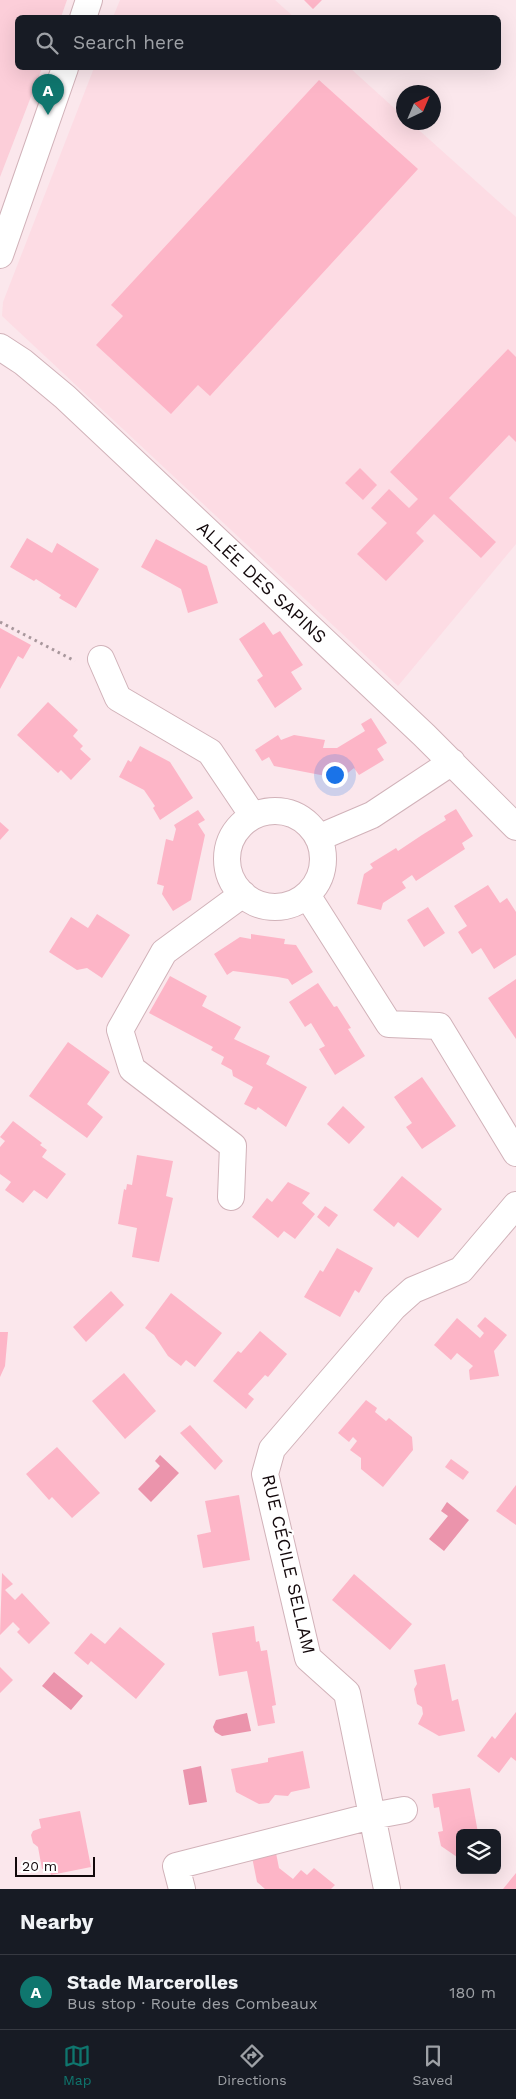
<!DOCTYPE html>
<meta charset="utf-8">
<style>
body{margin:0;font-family:"Work Sans",sans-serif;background:#242831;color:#f1f3f6}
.controls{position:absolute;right:15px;bottom:15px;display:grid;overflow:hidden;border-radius:8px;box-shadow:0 5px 20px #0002}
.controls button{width:45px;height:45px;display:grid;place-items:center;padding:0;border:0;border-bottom:1px solid #363941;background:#171b24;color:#f1f3f6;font:25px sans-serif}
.compass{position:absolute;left:396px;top:85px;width:45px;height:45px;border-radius:50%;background:#171b24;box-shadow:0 5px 20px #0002;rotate:44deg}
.scale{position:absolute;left:15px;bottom:12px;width:80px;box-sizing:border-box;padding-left:5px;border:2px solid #12080b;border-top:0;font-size:14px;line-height:18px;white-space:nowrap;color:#12080b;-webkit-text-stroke:4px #fff;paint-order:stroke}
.you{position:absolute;left:334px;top:774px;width:18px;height:18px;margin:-12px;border:4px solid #fff;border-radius:50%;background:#1a73e8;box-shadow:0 0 0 8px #1a73e833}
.badge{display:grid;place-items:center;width:32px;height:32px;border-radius:50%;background:#0f766e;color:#fff;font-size:16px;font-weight:700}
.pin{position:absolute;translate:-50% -41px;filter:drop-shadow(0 1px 2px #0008)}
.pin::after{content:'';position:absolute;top:26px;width:18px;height:15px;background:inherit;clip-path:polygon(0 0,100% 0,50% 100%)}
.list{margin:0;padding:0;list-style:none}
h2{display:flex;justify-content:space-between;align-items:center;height:65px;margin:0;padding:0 20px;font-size:21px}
h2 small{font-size:16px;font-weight:400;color:#9ea1a6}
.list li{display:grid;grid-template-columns:32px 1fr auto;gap:15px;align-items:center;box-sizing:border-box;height:75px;padding:0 20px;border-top:1px solid #363941}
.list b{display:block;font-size:19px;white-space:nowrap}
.list p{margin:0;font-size:16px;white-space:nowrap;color:#9ea1a6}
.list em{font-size:16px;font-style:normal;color:#9ea1a6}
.icon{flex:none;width:28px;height:28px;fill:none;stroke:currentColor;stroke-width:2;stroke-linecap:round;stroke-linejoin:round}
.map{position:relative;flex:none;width:516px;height:1889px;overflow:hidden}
.search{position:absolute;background:#171b24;box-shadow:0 5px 20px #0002;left:15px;right:15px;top:15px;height:55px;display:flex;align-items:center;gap:12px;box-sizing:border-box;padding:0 18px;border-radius:8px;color:#9ea1a6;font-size:19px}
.sheet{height:140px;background:#171b24}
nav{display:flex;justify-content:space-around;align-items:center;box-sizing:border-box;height:70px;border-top:1px solid #363941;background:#171b24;font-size:14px;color:#9ea1a6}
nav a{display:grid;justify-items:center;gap:2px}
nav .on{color:#0f766e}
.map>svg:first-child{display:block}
.built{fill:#fddce4}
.green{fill:#fcced9}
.water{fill:#eb94ac}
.building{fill:#fdb5c7}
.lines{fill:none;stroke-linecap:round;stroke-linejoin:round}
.street-casing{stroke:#d1b2b9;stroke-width:28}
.path{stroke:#a8979c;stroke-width:3;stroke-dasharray:2.5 4;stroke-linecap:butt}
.street{stroke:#fff;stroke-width:26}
.labels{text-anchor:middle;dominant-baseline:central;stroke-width:4.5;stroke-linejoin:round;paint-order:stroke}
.street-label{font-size:18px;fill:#12080b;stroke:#fff}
</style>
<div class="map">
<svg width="516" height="1889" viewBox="0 0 516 1889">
<rect width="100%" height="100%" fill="#fbe7ec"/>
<path class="built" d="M120,0h155l19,17h-181z
M94,68h256l53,48 1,6 7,1 105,94v327l-118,142 -396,-370 1,-14z"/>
<path class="green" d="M0,0h67l-6,17 -43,1v50h24l-42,109z"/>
<path class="water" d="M160,1455l19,18 -28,29 -13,-13 22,-23 -5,-5z
M447,1502l22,18 -25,31 -15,-12 19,-23 -7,-5z
M54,1672l29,24 -12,14 -29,-24z
M247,1713l4,18 -29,5 -7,-4 -2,-5 3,-7z
M201,1766l6,36 -18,3 -6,-35z"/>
<path class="building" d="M304,0h18l-9,9z
M319,80l99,89 -208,227 -12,-11 -27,29 -75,-69 27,-29 -12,-11z
M508,349l8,8v85l-7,-7 -60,63 47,44 -15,16 -47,-44 -18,19 8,8 -38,40 -29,-27 30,-31 -16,-15 18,-19 20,19 9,-9 -28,-27z
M360,468l17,17 -14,15 -18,-17z
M27,538l25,15 5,-10 42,26 -23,39 -17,-10 2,-3 -25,-16 -2,2 -24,-14z
M156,539l51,27 11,37 -30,10 -7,-24 -40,-22z
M264,622l9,13 7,-4 23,34 -12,7 11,17 -27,19 -18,-28 6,-4 -24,-37z
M0,628l31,17 -8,14 -5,-3 -18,33z
M48,702l30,28 -5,6 10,10 -3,3 11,10 -20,21 -10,-10 -3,3 -41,-38z
M371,718l16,25 -10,6 7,11 -25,15 -5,-7 -10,8 -5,-6 -8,7 -57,-11 -5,-9 -7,4 -7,-11 23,-15 3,5 13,-5 31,5 -2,8h14l28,-17 -4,-7z
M140,746l30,16 23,36 -33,22 -7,-12 2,-2 -11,-16 -25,-13 9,-17 3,2z
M456,809l17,27 -11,7 3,6 -49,32 -4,-6 -10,7 4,6 -23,15 -2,7 -24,-6 7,-30 9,-6 -3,-4 26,-16 2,3 24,-16 24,-15 -2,-4z
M198,810l7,10 -7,4 7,11 -14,65 -18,11 -11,-17 2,-8 -7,-2 9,-45 7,2 3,-12 -2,-4z
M0,822l9,8 -9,10z
M488,885l12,18 7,-5 9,14v43l-22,14 -13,-21 -9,6 -14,-22 9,-6 -13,-20z
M428,907l17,26 -21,14 -17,-27z
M97,914l33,21 -28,43 -15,-10 -10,2 -28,-18 22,-35 17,11z
M251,934l34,5 -1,5 12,1 17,27 -21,13 -4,-6 -10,-2 -45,-6 -6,4 -13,-21 26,-17 11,2z
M170,976l37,20 -5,10 39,21 -7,12 36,17 -4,8 41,23 -21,40 -28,-20 -2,3 -12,-6 9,-17 -20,-11 -1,-6 -11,-6 3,-7 -13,-7 2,-3 -64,-34z
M516,979v60l-28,-41z
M318,983l16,24 3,-1 14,22 -3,1 17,27 -30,19 -16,-26 6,-3 -14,-23 -6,4 -16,-25z
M68,1042l42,30 -23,32 16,13 -16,21 -58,-42z
M422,1077l34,49 -34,23 -16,-22 6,-4 -18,-26z
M343,1106l22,21 -16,17 -22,-20z
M13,1121l29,22 -2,2 7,5 -5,7 24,17 -19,25 -13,-9 -11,13 -18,-13 6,-8 -11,-8v-27l5,-6 -5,-4z
M137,1155l36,6 -7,35 7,2 -14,64 -27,-5 5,-29 -19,-4 6,-35 2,1 1,-6 5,1z
M402,1176l40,33 -24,29 -20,-16 -4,5 -21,-17z
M288,1182l22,11 -8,10 13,11 -20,25 -11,-8 -6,7 -26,-21 15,-19 5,4z
M325,1206l13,9 -9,12 -12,-10z
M337,1248l36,20 -14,25 -4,-3 -15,27 -36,-20 16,-27 3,2z
M111,1291l13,14 -38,37 -13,-15z
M171,1293l51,40 -27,34 -9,-7 -5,6 -13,-10 -14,-21 -9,-7z
M485,1317l22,18 -13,16 5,25 -29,4 -1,-10 4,-4 -16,-13 -6,7 -17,-15 23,-27 23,20 4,-5 -7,-7z
M260,1331l27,23 -19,23 -3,-2 -17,19 6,5 -8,10 -33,-28 25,-30 3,2z
M0,1332h8l-3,34 -5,11z
M124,1373l32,38 -31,28 -33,-38z
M366,1400l11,8 -2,4 11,9 3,-3 23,19 1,13 -30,37 -22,-18v-11l-11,-8 7,-9 -4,-4 -4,5 -11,-9z
M190,1425l33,36 -8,9 -35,-37z
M57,1447l43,46 -28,25 -20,-21 -3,3 -23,-26z
M451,1459l18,13 -6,8 -18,-13z
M516,1485v40l-20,-14z
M239,1495l11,65 -47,8 -6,-33 14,-3 -6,-31z
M2,1573l11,11 -8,6 10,10 7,-7 28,30 -21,21 -12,-12 3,-3 -7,-7 -13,13z
M354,1574l58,50 -22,26 -58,-50z
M254,1626l2,16 3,-1 2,10 6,-1 9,55 -4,1 3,17 -17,3 -11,-55 -28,5 -7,-43z
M120,1627l45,37 -29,35 -45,-38 -3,4 -14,-12 17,-20 14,11z
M445,1664l7,37 6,-2 7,32 -26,5 -21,-12 5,-10 -1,-7 -5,-3 -3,-15 3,-5 -3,-14z
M0,1667l13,13 -13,13z
M516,1712v49l-5,-4 -12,16 -22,-17 15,-20 3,3z
M303,1751l7,37 -19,4 -3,4 -13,-1 -6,8 -10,1 -23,-12 -5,-23 37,-7v-4z
M470,1788l8,45h-18v19l-3,1v4l-16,-11 -3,-14 5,-1 -4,-24 -5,1 -2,-14z
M80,1811l11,56 -40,8 -2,-7 -7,1 -4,-22 -5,-4 -2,-8 2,-4 8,-3 -2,-9z
M276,1853l3,15 14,11 8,-9 6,5 7,-7 21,17 -4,4h-66l-8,-7 -5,-25z
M516,1873v16h-13z"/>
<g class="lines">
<g class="street-casing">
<path id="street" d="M83,18l6,-18
M0,255l65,-187
M0,347l23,15 42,35 359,338 92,92
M101,659l17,39 92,54 43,64
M227 859a48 48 0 1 1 96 0a48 48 0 1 1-96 0Z
M318,838l54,-23 80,-53
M307,895l82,129 50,2 77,127
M231,1197l2,-51 -101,-77 -12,-39 44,-78 79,-58
M182,1889l-6,-23 196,-50 32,-6
M387,1889l-40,-196 -39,-35 -43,-184 7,-25 122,-142 19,-17 48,-20 55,-65"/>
</g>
<path class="path" d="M0,622l75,39"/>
<use href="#street" class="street"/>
</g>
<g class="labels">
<g class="street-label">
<text transform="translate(262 582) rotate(43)">ALLÉE DES SAPINS</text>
<text transform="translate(289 1564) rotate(77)">RUE CÉCILE SELLAM</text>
</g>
</g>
</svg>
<div class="controls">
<button><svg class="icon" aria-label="layers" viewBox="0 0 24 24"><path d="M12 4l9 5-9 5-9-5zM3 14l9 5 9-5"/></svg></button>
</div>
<svg class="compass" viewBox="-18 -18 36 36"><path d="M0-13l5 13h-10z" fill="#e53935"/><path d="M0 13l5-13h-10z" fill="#9ea1a6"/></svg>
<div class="scale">20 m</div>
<div class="you"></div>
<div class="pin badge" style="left:48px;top:115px">A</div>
<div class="search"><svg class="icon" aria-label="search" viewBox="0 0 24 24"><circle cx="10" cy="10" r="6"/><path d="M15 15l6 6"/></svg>Search here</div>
</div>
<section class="sheet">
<h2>Nearby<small></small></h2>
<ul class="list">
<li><span class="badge">A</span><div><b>Stade Marcerolles</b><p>Bus stop · Route des Combeaux</p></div><em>180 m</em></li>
</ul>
</section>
<nav>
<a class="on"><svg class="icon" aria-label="map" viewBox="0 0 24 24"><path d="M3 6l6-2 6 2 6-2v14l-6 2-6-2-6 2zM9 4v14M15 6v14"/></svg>Map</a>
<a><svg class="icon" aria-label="directions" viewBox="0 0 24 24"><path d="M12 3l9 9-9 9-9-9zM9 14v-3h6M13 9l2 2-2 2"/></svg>Directions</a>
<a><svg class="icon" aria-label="saved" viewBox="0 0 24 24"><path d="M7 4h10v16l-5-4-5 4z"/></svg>Saved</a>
</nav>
